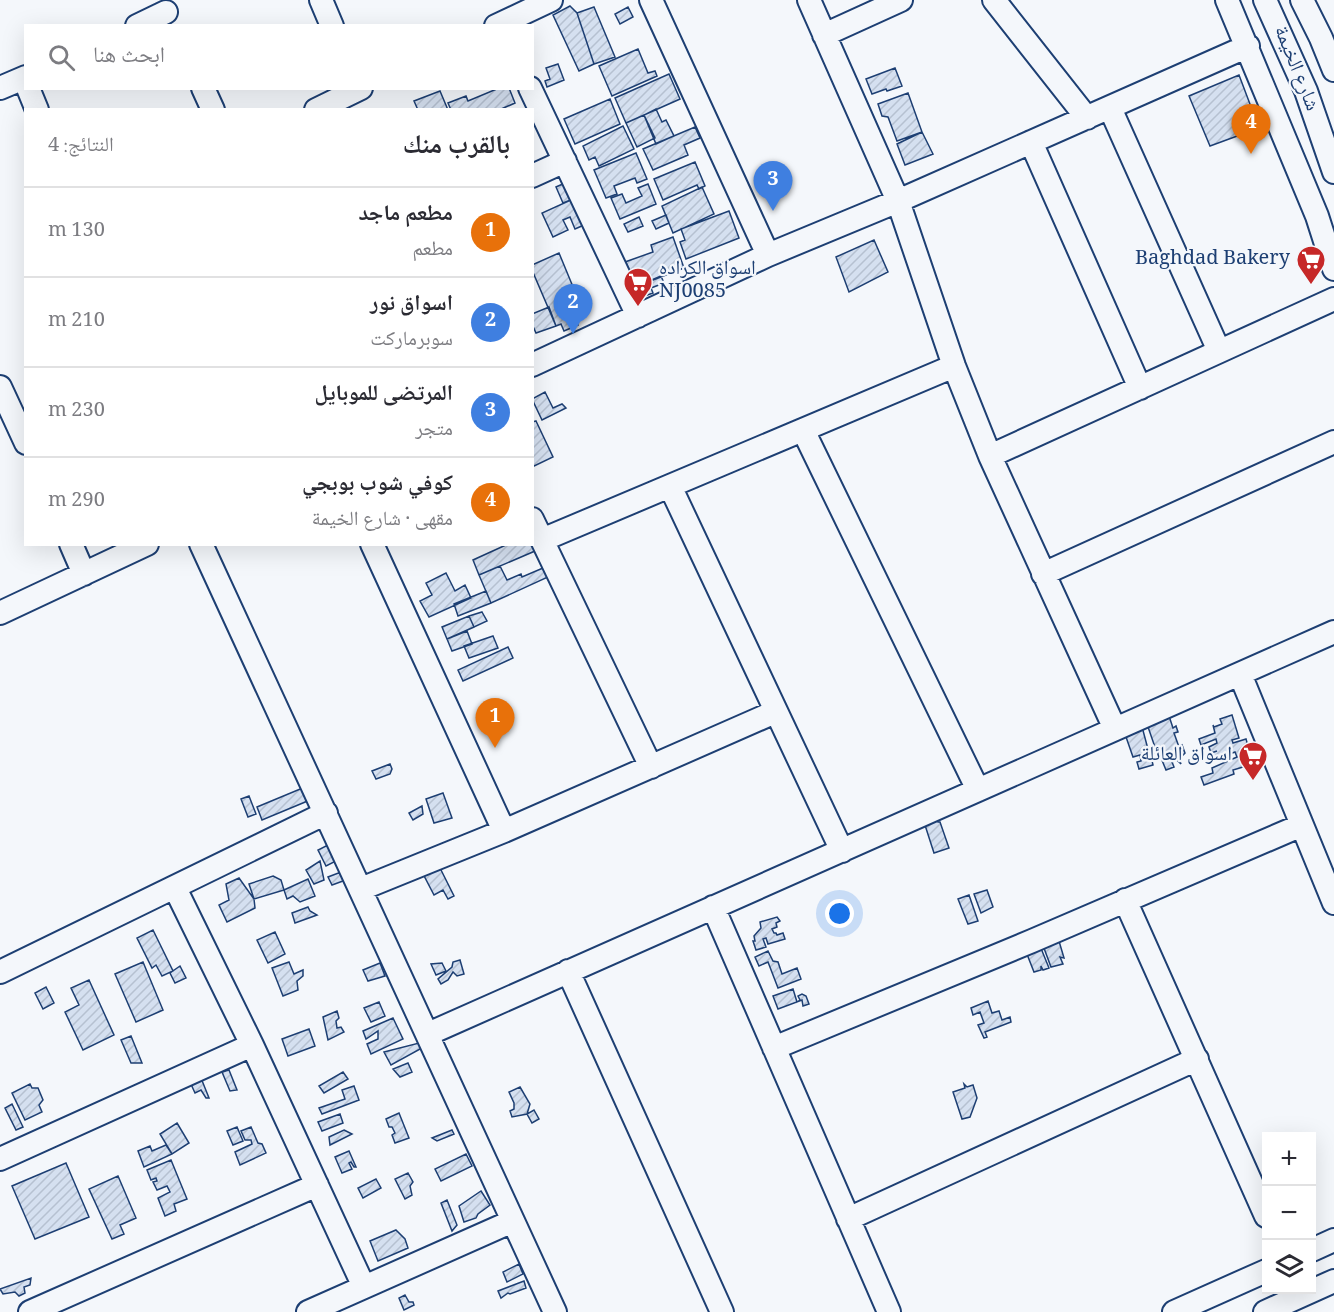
<!DOCTYPE html>
<html lang="ar">
<meta charset="utf-8">
<style>
body{margin:0;font-family:Georgia,"Noto Naskh Arabic",serif;background:#f2f2f3;color:#2b2b33;direction:rtl}
.controls{position:absolute;right:18px;bottom:18px;display:grid;overflow:hidden;border-radius:0px;box-shadow:0 6px 24px #0002}
.controls button{width:54px;height:54px;display:grid;place-items:center;padding:0;border:0;border-bottom:2px solid #e1e1e2;background:#fff;color:#2b2b33;font:30px sans-serif}
.you{position:absolute;left:840px;top:914px;width:21px;height:21px;margin:-15px;border:4px solid #fff;border-radius:50%;background:#1a73e8;box-shadow:0 0 0 9px #1a73e833}
.badge{display:grid;place-items:center;width:39px;height:39px;border-radius:50%;background:#111827;color:#fff;font-size:20px;font-weight:700}
.pin{position:absolute;translate:-50% -50px;filter:drop-shadow(0 2px 3px #0008)}
.pin::after{content:'';position:absolute;top:32px;width:21px;height:18px;background:inherit;clip-path:polygon(0 0,100% 0,50% 100%)}
.list{margin:0;padding:0;list-style:none}
h2{display:flex;justify-content:space-between;align-items:center;height:78px;margin:0;padding:0 24px;font-size:26px}
h2 small{font-size:20px;font-weight:400;color:#7c7c81}
.list li{display:grid;grid-template-columns:39px 1fr auto;gap:18px;align-items:center;box-sizing:border-box;height:90px;padding:0 24px;border-top:2px solid #e1e1e2}
.list b{display:block;font-size:22px;white-space:nowrap}
.list p{margin:0;font-size:20px;white-space:nowrap;color:#7c7c81}
.list em{font-size:20px;font-style:normal;color:#7c7c81}
.icon{flex:none;width:33px;height:33px;fill:none;stroke:currentColor;stroke-width:2;stroke-linecap:round;stroke-linejoin:round}
.map{position:relative;flex:none;width:1334px;height:1312px;overflow:hidden;direction:ltr}
.search{position:absolute;background:#fff;box-shadow:0 6px 24px #0002;left:24px;top:24px;width:510px;height:66px;display:flex;align-items:center;gap:15px;box-sizing:border-box;padding:0 21px;border-radius:0px;color:#7c7c81;font-size:22px}
.panel{position:absolute;background:#fff;box-shadow:0 6px 24px #0002;left:24px;top:108px;width:510px;height:438px;border-radius:0px;direction:rtl}
.map>svg:first-child{display:block}
.building{fill:url(#building-hatch);stroke:#1d3f73;stroke-width:1.5}
.lines{fill:none;stroke-linecap:round;stroke-linejoin:round}
.minor-casing{stroke:#1d3f73;stroke-width:26}
.minor{stroke:#f4f7fb;stroke-width:22}
.labels{text-anchor:middle;dominant-baseline:central;stroke-width:4.5;stroke-linejoin:round;paint-order:stroke}
.street-label{font-size:20px;fill:#1d3f73;stroke:#f4f7fb}
.poi-label{font-size:20px;fill:#1d3f73;stroke:#f4f7fb;text-anchor:end}
</style>
<div class="map">
<svg width="1334" height="1312" viewBox="0 0 1334 1312">
<defs>
<pattern id="building-hatch" width="6" height="6" patternUnits="userSpaceOnUse" patternTransform="scale(1.5)"><rect width="6" height="6" fill="#d5e0f0"/><path d="M-1 1l2-2M0 6l6-6M5 7l2-2" fill="none" stroke="#b6c1d1"/></pattern>
</defs>
<rect width="100%" height="100%" fill="#f4f7fb"/>
<path class="building" d="M570,6l7,7 17,51 -15,7 -26,-56z
M594,7l21,50 -21,7 -17,-51z
M628,7l5,10 -13,7 -5,-10z
M638,49l10,24 7,-2 2,5 -45,20 -13,-30z
M558,64l6,16 -17,7 -2,-6 5,-2 -4,-11z
M895,68l7,18 -15,5 -1,-2 -14,5 -6,-15z
M669,74l11,25 -54,24 -11,-25z
M1239,75l20,53 -49,18 -21,-50z
M499,88h10l6,15 -16,7h-48l-3,-7 18,-7 2,5z
M440,91l8,19h-30l-4,-9z
M908,93l14,39 -25,9 -9,-24 -6,-1 -4,-12z
M610,99l10,25 -45,20 -11,-25z
M656,109l6,13 4,-2 8,16 -18,8 -12,-29z
M644,115l11,23 -18,9 -11,-24z
M623,126l11,23 -35,17 -4,-9 -6,3 -6,-14z
M695,127l5,11 -16,7 4,10 -35,15 -10,-21z
M922,132l11,22 -28,11 -8,-21z
M636,153l11,26 -10,4 -2,-5 -21,8 3,8 -11,4 -12,-28z
M695,162l10,24 -6,3 -2,-4 -34,15 -9,-21z
M565,183l8,16 -10,4 -7,-16z
M648,184l8,20 -36,15 -9,-21 11,-4 4,9 16,-7 -4,-8z
M702,187l12,27 -41,19 -11,-27z
M573,199l11,26 -9,4 -5,-12 -7,3 5,10 -15,7 -11,-24z
M729,211l10,27 -53,21 -6,-17 5,-2 -4,-11z
M666,215l3,8 -13,6 -4,-8z
M639,217l4,9 -15,6 -4,-8z
M673,237l11,31 -49,19 -10,-25 28,-10 -2,-7z
M874,240l14,32 -39,20 -13,-35z
M559,253l24,58 -9,3 4,11 -14,6 -3,-7 -5,2 -24,-56v-5z
M661,276l3,7 -13,5 2,5 -14,5 -4,-11z
M549,307l7,19 -20,7 -4,-9v-10z
M545,392l8,16 9,-4 4,4 -24,12 -10,-21z
M536,421l17,36 -21,10v-45z
M508,544h24l3,7 -56,24 -6,-15z
M500,566l7,14 14,-6 1,3 21,-9 5,9 -57,26 -12,-28z
M446,573l9,18 10,-6 6,13 -42,19 -9,-16 12,-6 -6,-12z
M486,591l5,12 -33,13 -4,-12z
M482,612l5,9 -13,6 -5,-11z
M469,616l5,11 -27,12 -5,-12z
M467,631l5,13 -20,7 -5,-12z
M493,636l5,12 -29,10 -5,-12z
M508,647l5,11 -50,23 -5,-11z
M1232,715l7,23 -7,2 1,3 13,-4 7,25 -20,6 1,4 -30,11 -3,-8 12,-4 -1,-5 25,-11 -2,-5 -24,9 -3,-7 9,-3 -6,2 -2,-6 8,-4 -1,-4 -15,6 -2,-6 16,-6 -2,-8 1,2 8,-3 -2,-5z
M1169,716l4,12 3,-2 2,6 -4,1 5,14 3,-2 3,8 -3,3 -7,-4 -3,8 7,-1 2,5 -4,-4 -5,2 2,5 -8,3 -7,-17h-2l-10,-29z
M1141,723l8,30 4,-2 1,2 -3,3 2,9 -14,4 -2,-7 4,-1 -1,-6 -7,2 -8,-23z
M390,764l2,5 -2,5 -14,5 -4,-8z
M305,787l5,13 -48,20 -5,-13z
M443,793l9,25 -18,5 -8,-24z
M249,796l7,18 -8,3 -7,-18z
M422,806l1,8 -10,6 -4,-7z
M936,818l2,4h2l9,26 -15,5 -10,-31z
M328,845l8,16 -10,5 -8,-16z
M436,860l18,36 -6,3 -5,-9 -9,5 -14,-27z
M320,861l4,19 -10,4 -8,-14z
M341,872l2,9 -11,4 -4,-8z
M273,876l8,4 3,10 -30,9 -5,-15z
M239,878l15,21 1,9 -28,14 -8,-17 10,-5 -3,-16z
M308,879l7,17 -15,6 -7,-6 -6,3 -3,-9z
M987,890l6,17 -12,6 -7,-19z
M969,895l9,26 -10,3 -10,-25z
M308,907l2,4 7,4 -22,8 -3,-10z
M777,917l3,4 -4,2 1,4 -5,2 2,4h2l1,2 6,-2 2,6 -17,5 -2,-6 -3,1 3,8 -10,3 -3,-9h2l-1,-5 7,-8 -1,-6z
M153,930l20,41 -11,5 -6,-11 -4,3 -15,-30z
M275,932l10,22 -17,9 -11,-23z
M1038,932l21,9 5,17 -4,-1 3,7 -12,3z
M1038,941l11,27 -6,2 -2,-4v4l-7,2 -11,-28z
M768,951l5,10 5,1 4,12 15,-6 4,11 -23,9 -10,-26 -9,4 -4,-9z
M460,960l4,14 -7,2 -4,-4 -5,8 -7,4 -3,-5 14,-12 1,-5z
M143,962l20,48 -27,12 -21,-48z
M289,962l5,12 9,-4v6l-6,5 1,9 -15,6 -11,-28z
M380,963l5,13 -17,5 -5,-11z
M442,963l4,8 -10,4 -5,-11z
M180,966l6,12 -11,5 -5,-10z
M89,980l25,55 -31,15 -18,-38 14,-7 -8,-17z
M46,987l8,16 -11,6 -8,-16z
M793,989l4,13 3,-2 -2,-4 4,-2 4,2 3,8 -6,2 -1,-6 -24,9 -5,-13z
M988,1001l4,12 7,-2 3,9 8,-3 1,5 -26,10 2,5 -3,1 -6,-13 6,-2 -4,-11 -7,3 -2,-7z
M379,1002l6,14 -14,6 -7,-14z
M337,1011l2,7 -3,3 1,7 4,-1 3,5 -16,8 -5,-23z
M393,1018l10,21 -32,15 -4,-10 11,-5v-8l-12,8 -3,-8z
M309,1029l6,17 -27,10 -6,-17z
M131,1036l11,27h-11l-10,-23z
M419,1043l3,5 -31,17 -7,-13z
M408,1063l4,9 -12,5 -7,-8z
M229,1070l8,20 -7,1 -8,-19z
M343,1072l5,7 -24,14 -5,-7z
M201,1078l8,20h-3l-5,-8 -6,3 -5,-11z
M30,1084l2,4h6l5,12 -4,5 3,7 -17,8 -13,-27z
M964,1084l3,3 6,-2 4,13 -7,19 -8,2 -9,-27 12,-4z
M354,1086l5,14 -37,14 -3,-6 26,-9 -3,-9z
M520,1087l10,17 -3,10 -15,3 -2,-6 4,-2v-6l-5,-11z
M12,1104l11,23 -7,3 -11,-22z
M534,1110l5,9 -7,4 -5,-9z
M399,1113l10,25 -14,5 -3,-8 3,-2 -3,-6h-3l-3,-8z
M340,1114l3,9 -21,8 -4,-9z
M177,1123l12,20 -17,11 -12,-20z
M237,1127l6,14 -10,4 -6,-14z
M251,1127l7,16 4,1 4,9 -26,12 -5,-13 17,-8 -1,-4h-6l-4,-9z
M344,1130l8,4 -22,11 -1,-8z
M452,1130l2,4 -17,7 -5,-3z
M166,1145l6,9 -28,13 -6,-16 12,-5 2,5z
M349,1151l7,16h-2l-3,-5 -2,1 3,6 -10,4 -7,-16z
M466,1154l6,12 -31,15 -6,-12z
M171,1160l16,39 -13,5 2,7 -11,5 -7,-18 12,-6 -3,-6 -10,4 -4,-8 4,-1 -1,-3 -5,2 -4,-10z
M66,1163l23,54 -54,22 -23,-53z
M408,1173l5,9 -3,4 2,9 -7,4 -10,-20z
M118,1176l18,42 -16,7 4,9 -12,5 -23,-50z
M376,1179l5,9 -18,10 -5,-10z
M481,1191l9,14 -12,9 -2,4 -12,4 -5,-16z
M447,1200l10,25 -5,6 -11,-28z
M396,1230l9,9 3,9 -30,13 -8,-20z
M519,1264l4,10 -16,8 -4,-10z
M31,1278l-1,7 -6,2 1,6 -6,3 -4,-4 -12,2 -3,-5z
M524,1281l2,7 -16,6 -2,-1 -7,5 -3,-7z
M405,1295l4,7h4l1,3 -10,5 -5,-12z"/>
<g class="lines">
<g class="minor-casing">
<path id="minor" d="M321,0l11,26
M651,0l117,255
M809,0l89,201 56,165 36,90 125,273
M994,0l93,118
M1227,0l90,216 17,53
M1265,0l41,91 28,81
M1302,0l19,38 13,32
M137,26l29,-14
M496,26l55,-26
M824,35l77,-35
M0,88l26,-11
M28,88l9,22
M203,88l10,22
M530,88l108,228
M1110,108l109,243
M316,110l45,-22
M1031,142l109,246
M532,176l33,-15
M532,365l236,-110 130,-54 350,-155
M0,387l26,56
M803,430l175,360
M990,456l344,-157
M670,486l172,365
M532,519l119,248
M542,540l412,-174
M71,544l13,30
M201,544l354,768
M372,544l132,287
M1043,574l291,-132
M0,613l147,-69
M1240,674l94,229
M175,888l77,157 112,242
M361,889l143,-58 271,-119
M1125,900l141,316
M713,907l176,405
M568,971l154,341
M0,972l326,-159
M428,1034l906,-402
M774,1048l258,-107 270,-116
M0,1159l252,-114
M848,1219l349,-160
M1312,1250l22,-10
M30,1312l287,-127
M308,1312l205,-91
M1174,1312l92,-41
M1265,1312l69,-31"/>
</g>
<use href="#minor" class="minor"/>
</g>
<defs>
<g id="supermarket-pin" transform="scale(1.5)"><path d="M0 17L-7.5 6A9.5 9.5 0 1 1 7.5 6Z" fill="#c62828" stroke="#f4f7fb"/><path d="M-6-5.5h2.5l.6 2H6L4.5 2H-2.5L-4.4-4H-6ZM-1.5 3.2a1.3 1.3 0 1 0 .1 0ZM3 3.2a1.3 1.3 0 1 0 .1 0Z" fill="#fff"/></g>
</defs>
<g fill-rule="evenodd">
<use href="#supermarket-pin" x="1311" y="260"/>
<use href="#supermarket-pin" x="638" y="282"/>
<use href="#supermarket-pin" x="1253" y="756"/>
</g>
<g class="labels">
<g class="street-label">
<text transform="translate(1295 69) rotate(68)">شارع الخيمة</text>
</g>
<g class="poi-label">
<text x="1290" y="260">Baghdad Bakery</text>
<text x="659" y="270" text-anchor="start">اسواق الكراده<tspan x="659" dy="23">NJ0085</tspan></text>
<text x="1232" y="756">اسواق العائلة</text>
</g>
</g>
</svg>
<div class="controls">
<button>+</button>
<button>−</button>
<button><svg class="icon" aria-label="layers" viewBox="0 0 24 24"><path d="M12 4l9 5-9 5-9-5zM3 14l9 5 9-5"/></svg></button>
</div>
<div class="you"></div>
<div class="pin badge" style="left:495px;top:748px;background:#e8710a">1</div>
<div class="pin badge" style="left:573px;top:334px;background:#3f7fe0">2</div>
<div class="pin badge" style="left:773px;top:211px;background:#3f7fe0">3</div>
<div class="pin badge" style="left:1251px;top:154px;background:#e8710a">4</div>
<div class="search"><svg class="icon" aria-label="search" viewBox="0 0 24 24"><circle cx="10" cy="10" r="6"/><path d="M15 15l6 6"/></svg>ابحث هنا</div>
<section class="panel">
<h2>بالقرب منك<small>النتائج: 4</small></h2>
<ul class="list">
<li><span class="badge" style="background:#e8710a">1</span><div><b>مطعم ماجد</b><p>مطعم</p></div><em>130 m</em></li>
<li><span class="badge" style="background:#3f7fe0">2</span><div><b>اسواق نور</b><p>سوبرماركت</p></div><em>210 m</em></li>
<li><span class="badge" style="background:#3f7fe0">3</span><div><b>المرتضى للموبايل</b><p>متجر</p></div><em>230 m</em></li>
<li><span class="badge" style="background:#e8710a">4</span><div><b>كوفي شوب بوبجي</b><p>مقهى · شارع الخيمة</p></div><em>290 m</em></li>
</ul>
</section>
</div>
